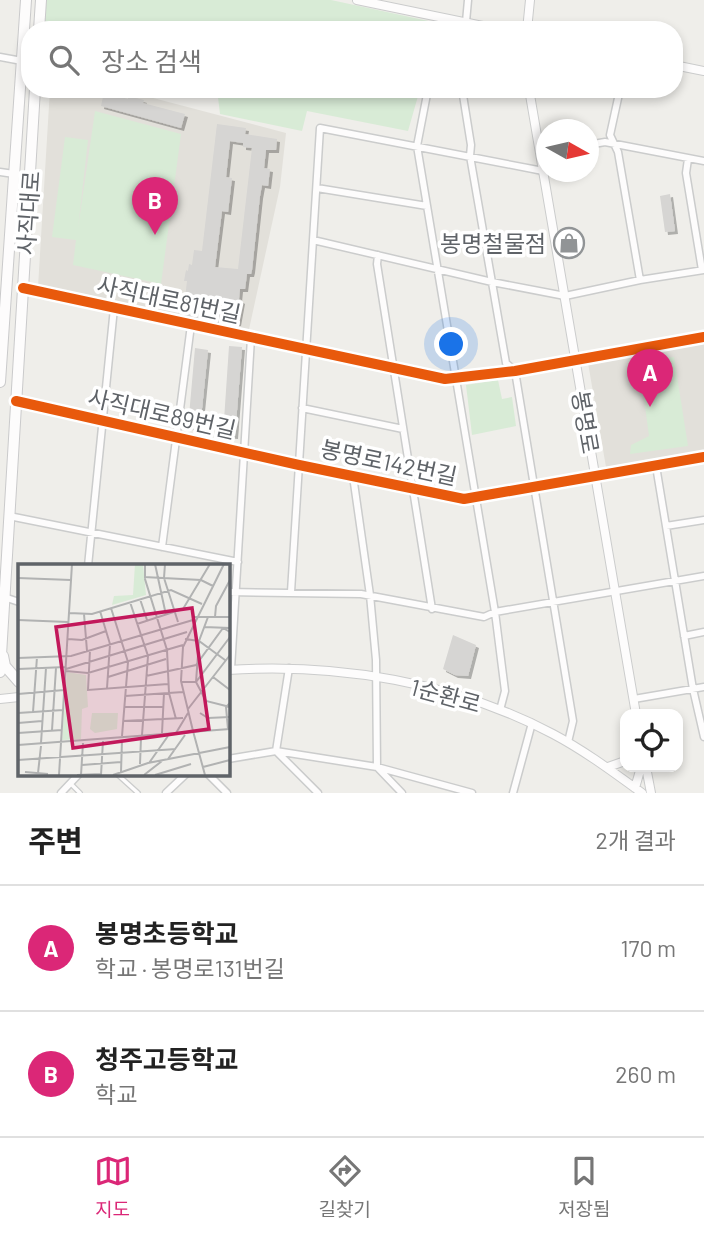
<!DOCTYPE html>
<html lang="ko">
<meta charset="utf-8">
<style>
body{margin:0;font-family:Barlow,"Noto Sans KR",sans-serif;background:#f2f2f2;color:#222}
.controls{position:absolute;right:21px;bottom:21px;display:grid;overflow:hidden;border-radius:14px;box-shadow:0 4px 10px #0003}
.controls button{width:63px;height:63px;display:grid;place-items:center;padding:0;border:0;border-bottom:2px solid #e0e0e0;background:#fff;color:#222;font:35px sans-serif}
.compass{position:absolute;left:536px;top:119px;width:63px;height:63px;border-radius:50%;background:#fff;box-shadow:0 4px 10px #0003;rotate:98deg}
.you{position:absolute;left:452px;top:345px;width:24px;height:24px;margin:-18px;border:5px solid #fff;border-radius:50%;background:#1a73e8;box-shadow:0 0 0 10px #1a73e833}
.badge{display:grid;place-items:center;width:46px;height:46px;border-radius:50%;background:#db2777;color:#fff;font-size:23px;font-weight:700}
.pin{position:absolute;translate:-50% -58px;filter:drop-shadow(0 2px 4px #0008)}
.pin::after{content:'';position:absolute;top:37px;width:24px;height:21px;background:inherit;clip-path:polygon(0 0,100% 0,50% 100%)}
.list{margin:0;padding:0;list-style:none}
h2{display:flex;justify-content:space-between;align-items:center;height:91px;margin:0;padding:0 28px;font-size:30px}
h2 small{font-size:23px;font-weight:400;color:#767676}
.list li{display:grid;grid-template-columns:46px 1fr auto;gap:21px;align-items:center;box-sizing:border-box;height:126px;padding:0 28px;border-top:2px solid #e0e0e0}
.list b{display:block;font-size:26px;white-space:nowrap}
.list p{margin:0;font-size:23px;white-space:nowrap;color:#767676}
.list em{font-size:23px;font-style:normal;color:#767676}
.icon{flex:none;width:38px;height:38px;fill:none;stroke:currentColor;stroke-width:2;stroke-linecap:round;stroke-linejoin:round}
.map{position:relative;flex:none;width:704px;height:793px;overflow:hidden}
.search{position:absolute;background:#fff;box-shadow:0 4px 10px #0003;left:21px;right:21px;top:21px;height:77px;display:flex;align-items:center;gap:18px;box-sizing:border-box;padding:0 24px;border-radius:28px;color:#767676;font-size:26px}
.sheet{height:343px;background:#fff}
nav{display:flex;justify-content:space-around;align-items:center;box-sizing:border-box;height:98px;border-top:2px solid #e0e0e0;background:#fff;font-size:19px;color:#767676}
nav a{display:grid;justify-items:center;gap:4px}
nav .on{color:#db2777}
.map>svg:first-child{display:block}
.education{fill:#e2e0da}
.green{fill:#d8ebd6}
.building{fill:#d6d5d3;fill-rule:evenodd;filter:url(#shadow)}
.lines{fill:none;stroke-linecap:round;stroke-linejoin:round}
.service-casing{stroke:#cbcccc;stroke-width:6}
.minor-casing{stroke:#cbcccc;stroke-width:9}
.tertiary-casing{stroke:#cbcccc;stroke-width:10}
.secondary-casing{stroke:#cacacb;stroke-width:12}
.service{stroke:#fdfcfc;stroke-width:3.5}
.minor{stroke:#fdfcfc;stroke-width:6}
.tertiary{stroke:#fdfcfc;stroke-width:8}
.secondary{stroke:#fdfcfc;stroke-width:10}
.cycleway-casing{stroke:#fff;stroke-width:15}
.cycleway{stroke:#e8590c;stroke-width:10}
.labels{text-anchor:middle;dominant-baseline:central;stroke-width:7;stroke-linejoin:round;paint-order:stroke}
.street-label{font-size:23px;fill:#5f6368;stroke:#fff}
.poi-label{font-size:23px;fill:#5f6368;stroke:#fff;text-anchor:end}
.inset-road{fill:none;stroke:#b1b2b2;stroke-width:2}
.view{fill:#c2185b;fill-opacity:0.15;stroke:#c2185b;stroke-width:3.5}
.inset-edge{fill:none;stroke:#5f6368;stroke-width:3.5}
</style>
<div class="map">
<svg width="704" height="793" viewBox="0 0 704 793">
<defs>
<filter id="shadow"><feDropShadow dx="3" dy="3" stdDeviation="0" flood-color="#0004"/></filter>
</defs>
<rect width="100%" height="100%" fill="#efeeea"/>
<path class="education" d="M50,89h69l167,44 -6,54 -32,147 -210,-47z
M704,344v107l-98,16 -18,-104z"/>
<path class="green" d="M46,0h285l107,23 -2,7h-392z
M217,89h203l-12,42 -101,-20 -5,20 -82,-17z
M95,111l86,23 -20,150 -88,-19 3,-25 -24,-3 13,-100 23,3 -10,88z
M674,357l14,89 -58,8 1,-9 18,-9 -10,-75z
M498,380l4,19 10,-2 4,29 -44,9 -6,-50z"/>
<path class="building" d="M104,92l24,7v-3l16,4 -1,3 42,11 -4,14 -80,-22z
M217,124l29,4 -1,6 32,5 -1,11h-10l-2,18 6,1 -2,17 -6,-1 -2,11 -8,74 -1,4h-4l-2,15h-5l-1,10 3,2 -4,22 -42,-3 -13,-4 4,-35h-3l2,-11 2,1 1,-7 3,1 2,-15 8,1zM230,141l13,2v4l9,1 -14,121 -23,-2 7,-56 6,1 4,-34 -6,-1z
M670,194l5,37 -10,1 -5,-36z
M229,346l13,1 -7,89 -12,-1z
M195,348l13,2 -8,78 -12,-1z
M453,635l23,10 -8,31 -13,-1 -12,-6z"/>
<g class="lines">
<g class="service-casing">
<path id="service" d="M117,774l21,19
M71,784l9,9"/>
</g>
<g class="minor-casing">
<path id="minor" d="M466,22l2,-22
M441,30l2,-12
M0,57l22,4
M428,89l-11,57 78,466 10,79 -5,19
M462,89l9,56 -1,11 36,207 9,8 58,350 -5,21
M620,89l-10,46 8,17 22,128
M588,145l17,-3 99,19
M688,159l-2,14 16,97
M0,172l14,2
M317,188l110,18
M313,240l179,42 73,14 75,-16 64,-10
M378,255l-1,9 55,345
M23,288l422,91 70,-8 189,-34
M16,401l283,64 165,34 240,-42
M302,408l101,21
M656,466l37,223 11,48
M353,476l17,119 6,65 1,107 25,26
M9,516l229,46
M666,526l38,-6
M162,547l29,-222
M88,566l26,-258
M228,592l133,2 123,23 11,-5 209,-36
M291,592l29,-464 223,43
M4,597l15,5
M684,636l20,-4
M289,668l-13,83 42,42
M231,669l20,-331
M634,699l70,-12
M228,759l48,-8 101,16 95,26
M208,774l19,19
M61,793l18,-19
M166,793l20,-19
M513,793l19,-70"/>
</g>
<g class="tertiary-casing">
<path id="tertiary" d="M357,0l145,30
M527,30l3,-30
M674,65l30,6
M529,89l107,625
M228,670c109,-7 227,12 325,64 32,17 60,38 89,59
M0,699l19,-2
M608,767l17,-6
M646,767l5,26
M635,788l6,-21"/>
</g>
<g class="secondary-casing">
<path id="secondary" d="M39,30l2,-30
M0,382l26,-382
M3,656l2,10 14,16
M0,672l35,-583"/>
</g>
<use href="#service" class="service"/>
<use href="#minor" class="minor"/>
<use href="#tertiary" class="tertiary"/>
<use href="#secondary" class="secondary"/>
<g class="cycleway-casing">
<path id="cycleway" d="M23,288l422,91 70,-8 189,-34
M16,401l283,64 165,34 240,-42"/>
</g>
<use href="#cycleway" class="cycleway"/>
</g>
<defs>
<g id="shop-ring" transform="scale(1.575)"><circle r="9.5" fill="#fff" stroke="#919496" stroke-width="1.5"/><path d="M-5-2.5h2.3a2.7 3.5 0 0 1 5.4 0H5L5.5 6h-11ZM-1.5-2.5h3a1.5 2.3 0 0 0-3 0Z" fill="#919496"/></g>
</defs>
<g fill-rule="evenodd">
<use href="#shop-ring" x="569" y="243"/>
</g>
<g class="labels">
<g class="street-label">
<text transform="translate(28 213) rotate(-86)">사직대로</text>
<text transform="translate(169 299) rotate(12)">사직대로81번길</text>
<text transform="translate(162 413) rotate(13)">사직대로89번길</text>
<text transform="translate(586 422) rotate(80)">봉명로</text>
<text transform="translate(389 462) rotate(12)">봉명로142번길</text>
<text transform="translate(446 695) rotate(15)">1순환로</text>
</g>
<g class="poi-label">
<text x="546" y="243">봉명철물점</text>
</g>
</g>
<g transform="translate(18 564)">
<rect width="212" height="212" fill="#efeeea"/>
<path d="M117,0h8l3,31 -34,10 2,-9 19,-1zM49,108l19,3 2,32 -6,2 -1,30 -19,1zM74,149h26l-1,16 -22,4 -5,-4z" fill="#d8ebd6"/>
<path class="inset-road" d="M127,0v15l22,71 2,43 7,26M137,0l11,51M147,0l-1,14 14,44M126,13l57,3 12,6M0,14l53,2M122,35l7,21M112,38l18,54 -6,79M93,44l17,54 -6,74M82,47l10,33 -3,44M51,49l23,1 79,-24 31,14M66,50l3,37M175,53h37M190,53l-9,24 -3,41 10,19 24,6M197,53l1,-11 14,-26M0,56l50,2M119,60l46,-15 27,-45M186,63l26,1M50,75l14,1 24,-9M167,75l14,2 26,19M72,86l-2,40 80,-6M0,94l53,-2 122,-36M0,105l48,-2M48,105l121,-37M48,107l22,2 95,-28M128,112l50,-11 27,-37 7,4M90,113l58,-18M195,113l17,13M163,118h15l34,-45M0,130l46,-4M107,132l58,-4M106,143h39M170,145l42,-54M15,148l4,-55M0,149l45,-3M182,149l8,5 22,-1M105,157l60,-3M0,159l24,-2M210,165l-2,-22 4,-4M34,166l4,-62M175,167l-12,-50 2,-34 41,-83M175,167l12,44M0,169l44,-3M144,169l2,-40M158,169l12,-20M23,179l5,-75M0,181l212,-16M150,195l17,-24M0,196l158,-11M131,199l19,-27M122,200l1,-26M64,201l39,-3M185,203l27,-7M7,208l23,2M103,208l1,-32M20,209l3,-27M41,211l13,-211M59,211l24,-1M63,211l2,-32M83,211l2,-34M95,211l35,-12 82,-16M126,211l18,-14M137,211l36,-11"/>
<path class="view" d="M174,44l17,121 -136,19 -17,-121z"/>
<rect width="212" height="212" class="inset-edge"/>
</g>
</svg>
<div class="controls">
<button><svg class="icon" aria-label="locate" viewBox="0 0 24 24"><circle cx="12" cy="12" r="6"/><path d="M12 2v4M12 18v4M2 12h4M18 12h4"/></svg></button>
</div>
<svg class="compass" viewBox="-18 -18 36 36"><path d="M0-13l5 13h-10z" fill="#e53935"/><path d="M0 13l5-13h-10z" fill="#767676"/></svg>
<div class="you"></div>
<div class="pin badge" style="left:650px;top:407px">A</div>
<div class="pin badge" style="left:155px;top:235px">B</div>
<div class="search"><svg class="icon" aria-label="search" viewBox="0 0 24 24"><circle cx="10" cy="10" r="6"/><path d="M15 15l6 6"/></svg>장소 검색</div>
</div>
<section class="sheet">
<h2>주변<small>2개 결과</small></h2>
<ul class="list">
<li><span class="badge">A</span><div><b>봉명초등학교</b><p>학교 · 봉명로131번길</p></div><em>170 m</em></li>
<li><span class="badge">B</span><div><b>청주고등학교</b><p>학교</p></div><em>260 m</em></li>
</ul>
</section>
<nav>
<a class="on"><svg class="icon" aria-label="map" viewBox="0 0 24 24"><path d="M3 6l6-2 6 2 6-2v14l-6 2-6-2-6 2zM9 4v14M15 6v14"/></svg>지도</a>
<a><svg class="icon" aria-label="directions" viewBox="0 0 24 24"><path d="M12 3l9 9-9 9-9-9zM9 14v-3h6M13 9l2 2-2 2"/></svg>길찾기</a>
<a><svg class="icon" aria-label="saved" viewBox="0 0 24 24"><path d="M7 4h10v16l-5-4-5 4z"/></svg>저장됨</a>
</nav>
